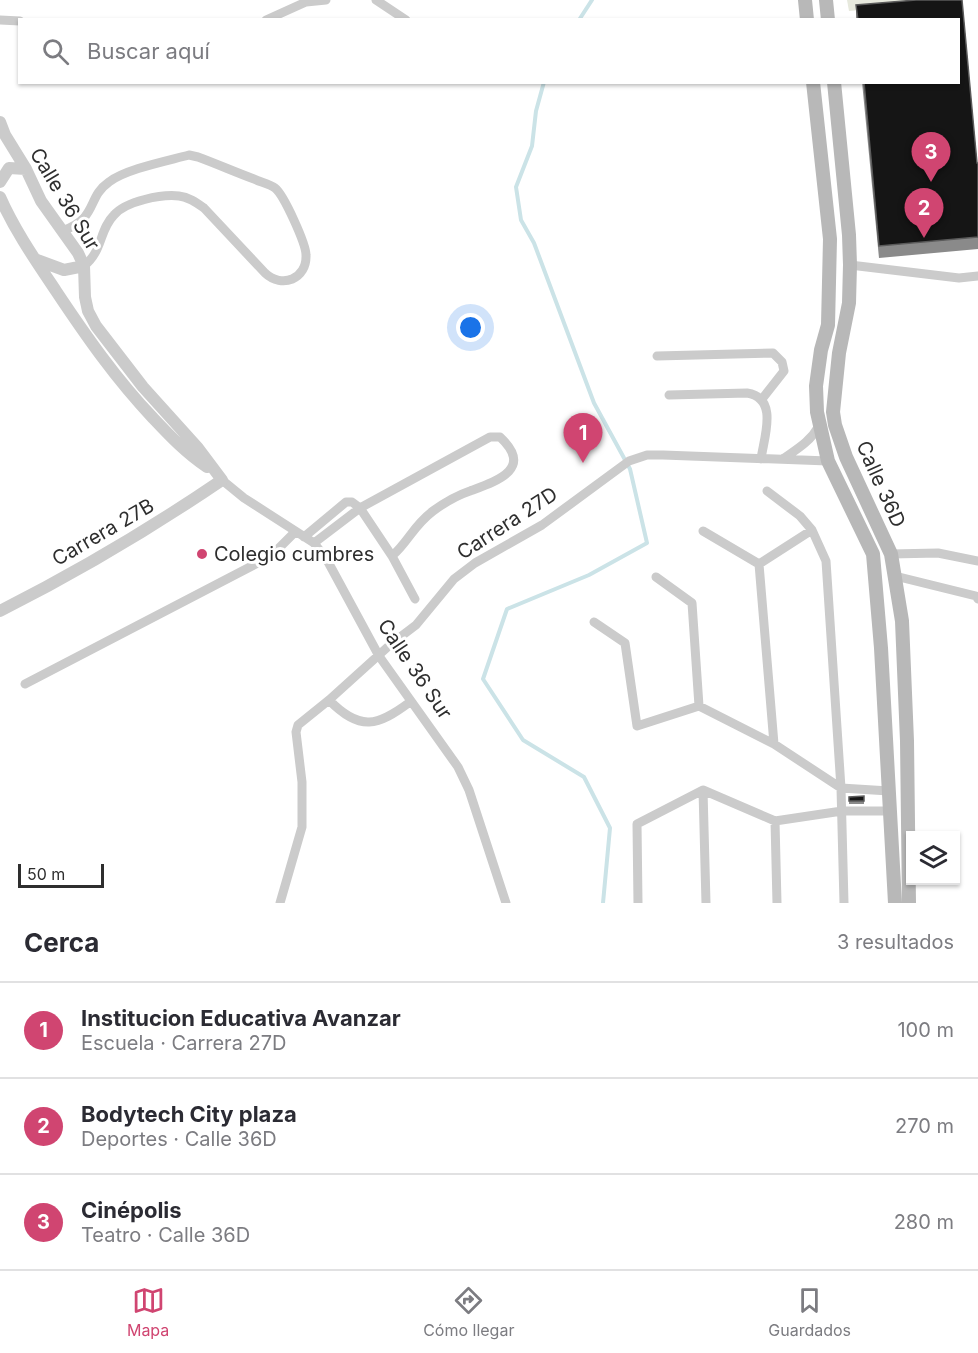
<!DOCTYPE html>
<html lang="es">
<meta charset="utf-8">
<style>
body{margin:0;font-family:Inter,sans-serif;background:#f2f2f3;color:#2b2b33}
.controls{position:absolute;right:18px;bottom:18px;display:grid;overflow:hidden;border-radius:0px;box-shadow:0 2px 4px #0004}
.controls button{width:54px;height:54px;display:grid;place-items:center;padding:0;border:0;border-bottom:2px solid #e1e1e2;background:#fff;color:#2b2b33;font:30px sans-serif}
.scale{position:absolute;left:18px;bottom:15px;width:86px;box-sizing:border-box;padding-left:6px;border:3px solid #2e2e2e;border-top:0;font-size:16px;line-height:21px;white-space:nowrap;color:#2e2e2e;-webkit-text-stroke:4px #fff;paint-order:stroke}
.you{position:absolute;left:471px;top:328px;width:21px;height:21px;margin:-15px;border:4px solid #fff;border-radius:50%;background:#1a73e8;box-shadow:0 0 0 9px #1a73e833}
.badge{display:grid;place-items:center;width:39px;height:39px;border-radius:50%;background:#d04571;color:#fff;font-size:20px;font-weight:700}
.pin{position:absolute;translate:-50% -50px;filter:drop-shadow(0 2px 3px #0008)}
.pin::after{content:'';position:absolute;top:32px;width:21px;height:18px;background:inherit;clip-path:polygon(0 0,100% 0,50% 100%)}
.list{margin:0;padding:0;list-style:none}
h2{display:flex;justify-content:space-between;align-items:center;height:78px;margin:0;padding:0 24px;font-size:26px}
h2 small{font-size:20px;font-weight:400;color:#7c7c81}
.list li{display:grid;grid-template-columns:39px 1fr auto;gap:18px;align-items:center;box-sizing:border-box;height:96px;padding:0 24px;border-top:2px solid #e1e1e2}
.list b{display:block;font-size:22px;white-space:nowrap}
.list p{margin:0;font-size:20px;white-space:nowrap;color:#7c7c81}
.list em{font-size:20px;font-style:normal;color:#7c7c81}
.icon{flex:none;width:33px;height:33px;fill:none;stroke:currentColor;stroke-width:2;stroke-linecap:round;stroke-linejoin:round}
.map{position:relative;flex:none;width:978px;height:903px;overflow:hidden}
.search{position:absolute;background:#fff;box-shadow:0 2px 4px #0004;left:18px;right:18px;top:18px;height:66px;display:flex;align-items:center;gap:15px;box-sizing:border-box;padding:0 21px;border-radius:0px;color:#7c7c81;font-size:22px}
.sheet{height:366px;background:#fff}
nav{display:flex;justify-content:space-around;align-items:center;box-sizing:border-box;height:84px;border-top:2px solid #e1e1e2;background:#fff;font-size:16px;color:#7c7c81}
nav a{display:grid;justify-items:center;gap:3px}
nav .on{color:#d04571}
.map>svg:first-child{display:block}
.green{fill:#e7e9dd}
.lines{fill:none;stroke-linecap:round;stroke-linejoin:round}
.stream{stroke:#cbe3e7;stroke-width:4}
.minor{stroke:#cbcbcb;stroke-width:9}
.tertiary{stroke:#cbcbcb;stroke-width:12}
.secondary{stroke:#b8b8b8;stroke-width:14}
.wall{fill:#8a8a8a}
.building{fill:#151515;stroke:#5b5b5b;stroke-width:1.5}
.poi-dot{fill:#d04571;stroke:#fff;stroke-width:2}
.labels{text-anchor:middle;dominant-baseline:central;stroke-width:6;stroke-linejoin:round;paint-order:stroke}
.street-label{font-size:20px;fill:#2e2e2e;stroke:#fff}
.poi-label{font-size:20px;fill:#2e2e2e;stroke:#fff;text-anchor:start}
</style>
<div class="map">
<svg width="978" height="903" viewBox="0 0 978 903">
<rect width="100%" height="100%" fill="#fff"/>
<path class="green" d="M847,0h72l-1,5 -69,6z"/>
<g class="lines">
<path class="stream" d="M579,20l13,-20
M544,82l-8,29 -4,35 -16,41 5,33 13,23 60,160 36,66 17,74 -58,32 -82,34 -24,70 40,61 61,37 26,51 -7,75"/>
<path class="minor" d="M376,0l30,20
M0,20l20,1
M266,20l40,-18 20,-2
M62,231c37,-13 24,-33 47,-49 17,-13 58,-21 80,-27l9,2c19,7 37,15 56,22 6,3 16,5 21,9 9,7 31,56 31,67 1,24 -24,34 -41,18l-61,-65c-7,-5 -15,-11 -25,-12 -17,-2 -53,5 -65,19 -15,15 -11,36 -30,51
M850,265l109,13 19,-2
M657,356l116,-3 9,9 2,9 -22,28
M669,395l78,-2c32,5 17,44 14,66
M783,459c14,-10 27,-17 36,-33
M222,480l22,18 70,45 13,17 52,96 79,111 11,23 37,113
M767,491l33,25 12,14 14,31 15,227 3,115
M703,531l56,33
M304,537l42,-35h6l8,6 32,48 23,43
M314,543l46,-35 130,-71h10c34,32 -3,44 -30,54 -12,4 -26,12 -37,20 -20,15 -24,30 -41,45
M891,554l47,-1 40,8
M895,576l81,20 2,3
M656,577l36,26 7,103
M594,622l31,21 12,83 62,-20 75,38 67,44 48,3
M25,684l246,-128 24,-24
M329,700c31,32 49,26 81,2
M774,744l-15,-180 53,-34
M703,790l3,113
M775,821l2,82
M280,903l22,-76v-45l-6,-50 2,-7 31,-25 62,-56 25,-19 38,-46 21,-16 67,-38 87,-64 18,-6h16l165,6
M638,903l-1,-79 66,-34 72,31 67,-10h48"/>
<path class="tertiary" d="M0,122l5,13 21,34 15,32 37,52 6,13 1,31 3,14 8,15 47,61 55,61 24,32c-72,49 -145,92 -222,131
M0,182l9,-14 17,1
M0,197c15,34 36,64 56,94 30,45 60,88 97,127 17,18 33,35 54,49
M37,260l27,10 20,-4"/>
<path class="secondary" d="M805,0l2,20
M826,0l2,20
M813,82l17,157 -2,86 -7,25 -5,36 1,26 11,49 45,93 8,94 14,255
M834,82l15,153 1,30 -1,38 -10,50 -6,59 2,13 11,32 45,97 11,67 5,120 2,162"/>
</g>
<path class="wall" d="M916,0h46l15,163h1v86l-99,9 -17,-176h96v-62h-102v-15z
M864,796v8h-15v-7z"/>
<path class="building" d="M916,0h46l15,163h1v74l-99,9 -15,-164h94v-62h-100l-2,-15z
M864,796v5h-15v-4z"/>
<circle class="poi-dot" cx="202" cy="554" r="6"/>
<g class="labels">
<g class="street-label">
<text transform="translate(65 199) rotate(59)">Calle 36 Sur</text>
<text transform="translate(881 484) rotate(66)">Calle 36D</text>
<text transform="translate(507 523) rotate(-33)">Carrera 27D</text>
<text transform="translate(103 532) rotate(-30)">Carrera 27B</text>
<text transform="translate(415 669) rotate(56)">Calle 36 Sur</text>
</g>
<g class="poi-label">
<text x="214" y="554">Colegio cumbres</text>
</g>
</g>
</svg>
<div class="controls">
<button><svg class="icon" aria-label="layers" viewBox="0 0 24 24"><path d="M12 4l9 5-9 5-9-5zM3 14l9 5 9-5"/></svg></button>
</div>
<div class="scale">50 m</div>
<div class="you"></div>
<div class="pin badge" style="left:583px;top:463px">1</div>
<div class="pin badge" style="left:924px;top:238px">2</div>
<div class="pin badge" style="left:931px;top:182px">3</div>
<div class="search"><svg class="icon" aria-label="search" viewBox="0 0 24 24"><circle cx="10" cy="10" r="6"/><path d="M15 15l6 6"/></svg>Buscar aquí</div>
</div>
<section class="sheet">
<h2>Cerca<small>3 resultados</small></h2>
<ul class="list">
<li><span class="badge">1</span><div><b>Institucion Educativa Avanzar</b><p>Escuela · Carrera 27D</p></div><em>100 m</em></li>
<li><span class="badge">2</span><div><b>Bodytech City plaza</b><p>Deportes · Calle 36D</p></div><em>270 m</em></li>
<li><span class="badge">3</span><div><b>Cinépolis</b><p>Teatro · Calle 36D</p></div><em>280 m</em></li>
</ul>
</section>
<nav>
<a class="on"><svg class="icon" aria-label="map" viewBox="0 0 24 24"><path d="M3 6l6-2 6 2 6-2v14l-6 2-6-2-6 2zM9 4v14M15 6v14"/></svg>Mapa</a>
<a><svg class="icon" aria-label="directions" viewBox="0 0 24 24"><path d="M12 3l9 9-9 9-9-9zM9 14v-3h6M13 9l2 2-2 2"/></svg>Cómo llegar</a>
<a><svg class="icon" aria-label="saved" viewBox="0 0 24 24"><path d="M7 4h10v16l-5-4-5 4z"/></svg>Guardados</a>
</nav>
